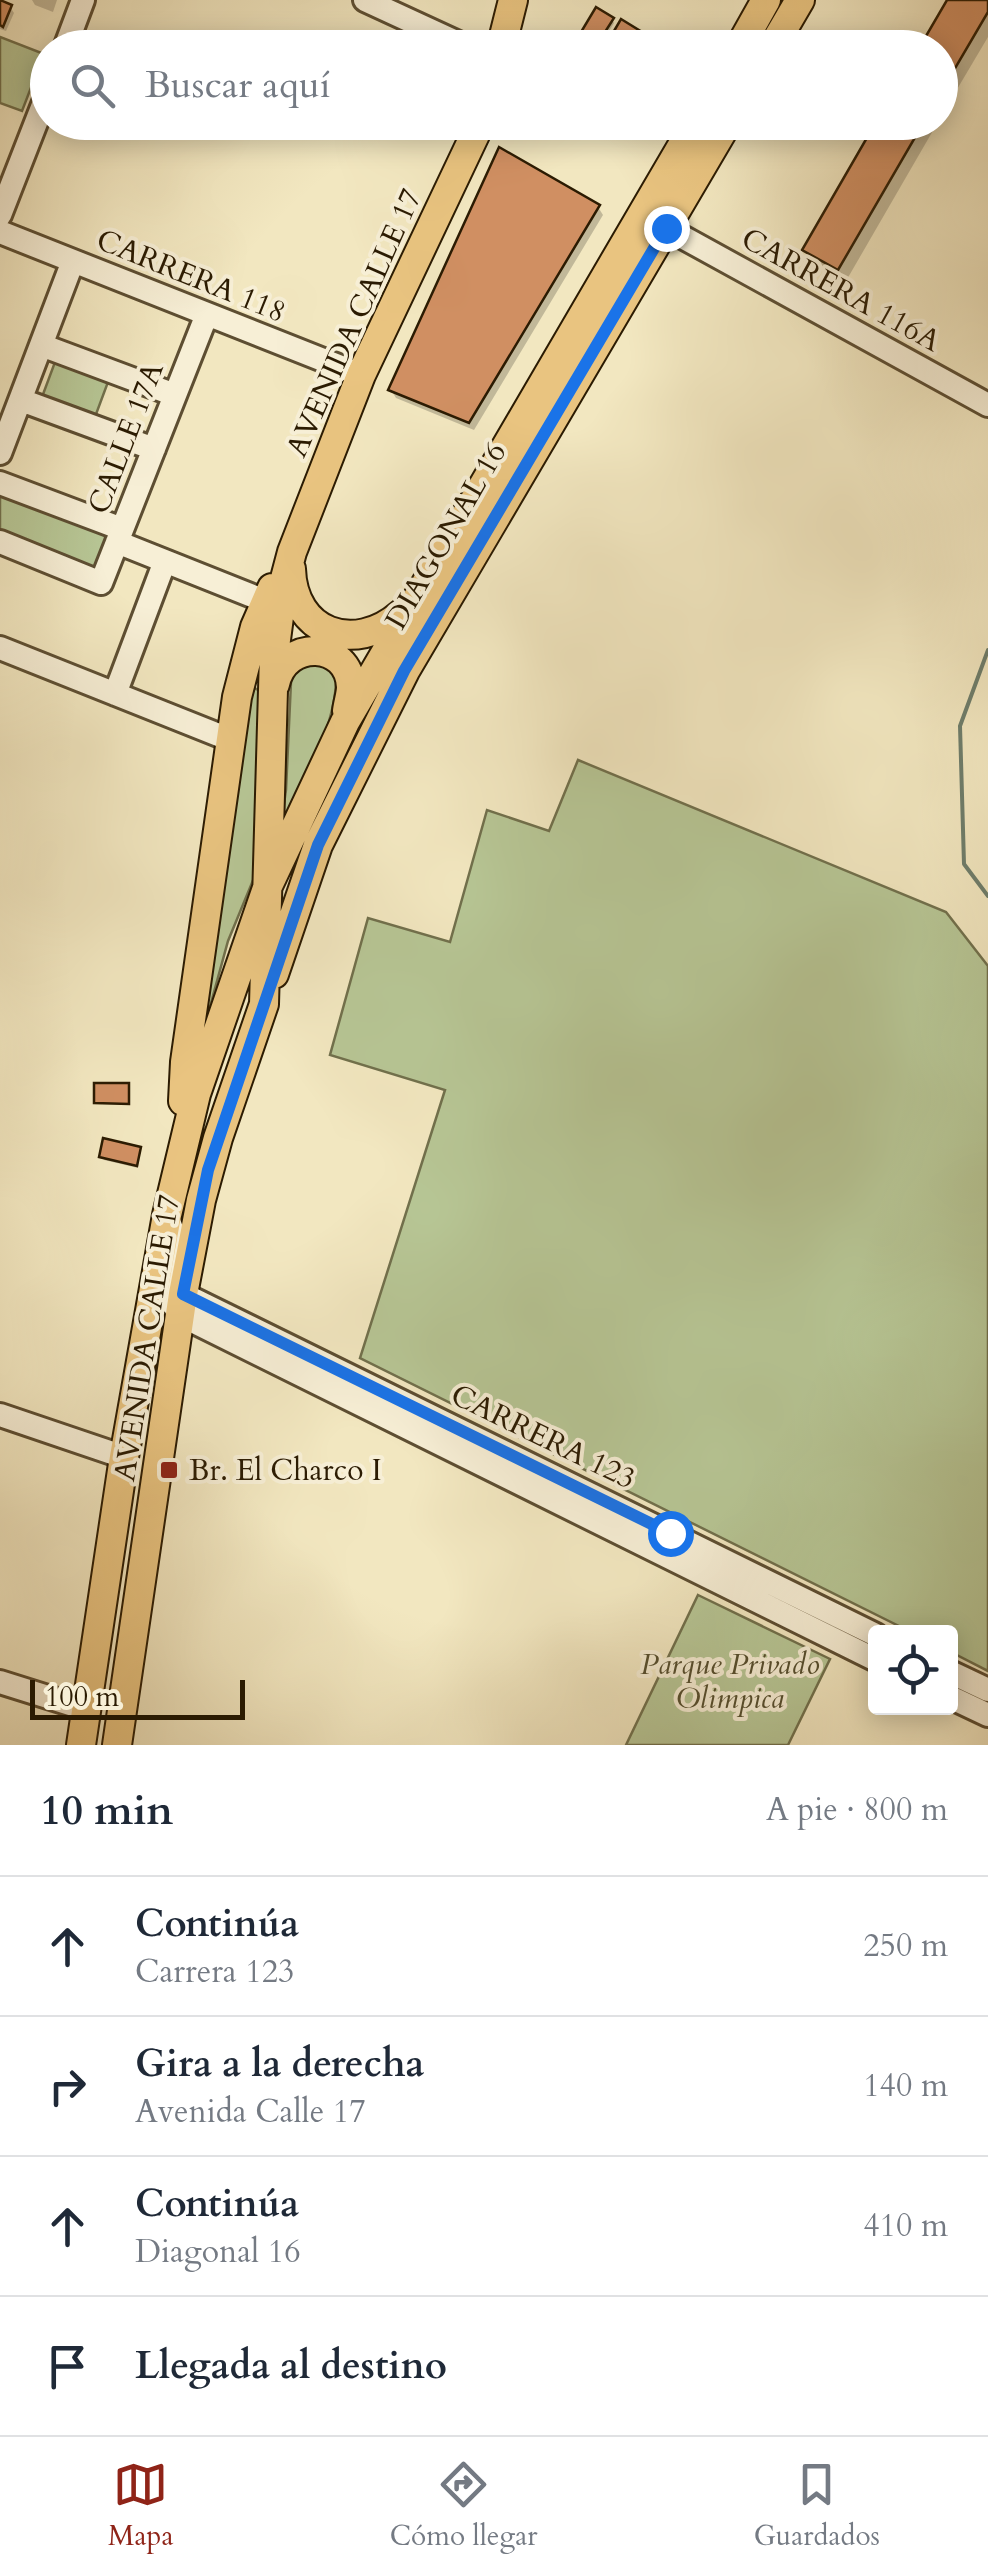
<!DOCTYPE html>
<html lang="es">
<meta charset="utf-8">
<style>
body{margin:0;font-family:Cardo,serif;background:#f6f6f7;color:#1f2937}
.controls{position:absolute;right:30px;bottom:30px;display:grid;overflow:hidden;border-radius:10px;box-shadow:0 5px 25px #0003}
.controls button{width:90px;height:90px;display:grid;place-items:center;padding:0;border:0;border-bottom:2px solid #e0e1e3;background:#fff;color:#1f2937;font:50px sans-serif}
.scale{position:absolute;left:30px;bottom:25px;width:215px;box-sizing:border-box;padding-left:10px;border:5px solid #2b1b02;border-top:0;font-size:28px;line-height:35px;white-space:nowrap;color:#2b1b02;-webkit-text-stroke:8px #f7efd6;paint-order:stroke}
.stop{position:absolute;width:30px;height:30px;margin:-22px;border:8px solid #1a73e8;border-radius:50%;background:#fff}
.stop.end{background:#1a73e8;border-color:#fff;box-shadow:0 2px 10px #0008}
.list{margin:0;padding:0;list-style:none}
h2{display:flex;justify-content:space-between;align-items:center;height:130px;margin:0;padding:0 40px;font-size:42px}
h2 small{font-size:32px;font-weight:400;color:#747a83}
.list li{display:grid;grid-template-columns:65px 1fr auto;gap:30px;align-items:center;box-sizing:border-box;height:140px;padding:0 40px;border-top:2px solid #e0e1e3}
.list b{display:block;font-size:38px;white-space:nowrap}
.list p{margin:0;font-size:32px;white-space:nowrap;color:#747a83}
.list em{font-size:32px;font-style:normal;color:#747a83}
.icon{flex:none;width:55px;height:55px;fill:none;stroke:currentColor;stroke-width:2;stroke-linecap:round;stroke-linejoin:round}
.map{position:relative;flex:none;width:988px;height:1745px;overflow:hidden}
.search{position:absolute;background:#fff;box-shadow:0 5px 25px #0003;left:30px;right:30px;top:30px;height:110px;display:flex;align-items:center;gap:25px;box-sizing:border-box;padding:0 35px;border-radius:55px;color:#747a83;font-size:38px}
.sheet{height:690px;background:#fff}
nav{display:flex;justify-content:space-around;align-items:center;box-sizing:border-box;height:140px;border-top:2px solid #e0e1e3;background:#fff;font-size:28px;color:#747a83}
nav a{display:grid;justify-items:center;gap:5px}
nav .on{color:#8f2418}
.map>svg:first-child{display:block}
.green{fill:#b7c695;stroke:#71704c;stroke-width:2.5}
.shadow{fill:#0003}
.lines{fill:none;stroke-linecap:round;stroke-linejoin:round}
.stream{stroke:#6e7e6c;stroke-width:4}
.building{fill:#d08f62;stroke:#2b1b02;stroke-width:2.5}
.minor-casing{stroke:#5d4e32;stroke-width:28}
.major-casing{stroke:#2b1b02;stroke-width:32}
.minor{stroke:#f7efd6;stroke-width:22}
.major{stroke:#e9c480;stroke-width:28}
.route{stroke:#1a73e8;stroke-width:12}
.poi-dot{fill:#8f2418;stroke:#f7efd6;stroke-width:4}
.labels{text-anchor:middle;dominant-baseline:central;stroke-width:8;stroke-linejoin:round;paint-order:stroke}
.street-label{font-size:30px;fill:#2b1b02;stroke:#f7efd6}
.poi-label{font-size:30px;fill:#2b1b02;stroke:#f7efd6;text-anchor:start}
.park-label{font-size:30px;font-style:italic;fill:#554e2e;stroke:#f7efd6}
</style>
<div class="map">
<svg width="988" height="1745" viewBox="0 0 988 1745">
<rect width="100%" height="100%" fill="#f2e7c0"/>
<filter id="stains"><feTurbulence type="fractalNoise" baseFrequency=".002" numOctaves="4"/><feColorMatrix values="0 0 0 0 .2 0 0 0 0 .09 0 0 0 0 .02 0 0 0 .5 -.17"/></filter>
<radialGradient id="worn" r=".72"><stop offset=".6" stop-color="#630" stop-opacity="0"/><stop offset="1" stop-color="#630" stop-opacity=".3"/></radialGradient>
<path class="green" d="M0,37l44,17 -22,57 -22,-8z
M55,362l53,20 -13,35 -53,-20z
M0,493l113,44 -15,40 -98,-41z
M310,657l25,13c8,44 -39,132 -57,177l8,-57 5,-108 4,-14z
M250,688l7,1 4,6v88l-7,95 -26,63 -26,95z
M578,760l368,152 42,54v705l-37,-19 -1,-20h-39l-551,-274 85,-268 -115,-35 38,-137 82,24 37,-132 62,21z
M698,1595l132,64 -42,86h-162z"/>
<path class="shadow" d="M32,0h25l-4,12 -18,-7z
M950,0h38v37l-48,81v-70z
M0,3l10,4 4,6 -8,18 -6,-2z
M612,20l2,3 -13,21 -15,-9z
M878,122h60l-92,159 -34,-18 -8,-13z
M598,207l5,8 -129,215 -78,-32 -5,-8z
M140,1149l-2,19 -34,-8 -2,-4z"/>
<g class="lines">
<path class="stream" d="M988,650l-28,76 4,138 24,32"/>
</g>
<path class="building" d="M0,0l12,5 -9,22 -3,-2z
M947,0h41v12l-48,82v-46h-21z
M596,7l18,11 -16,25 -17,-11z
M621,19l21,13 -9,16h-19l-7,-5z
M876,122h48l-86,148 -36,-20z
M499,147l101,58 -131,218 -81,-33z
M94,1083h35v21l-35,-1z
M103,1138l38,9 -4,19 -38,-9z"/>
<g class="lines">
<g class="minor-casing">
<path id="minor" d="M365,0l104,48
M65,48l18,-48
M0,215l48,-123
M666,228l322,177
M0,232l361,143
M41,345l134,50
M21,400l133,49
M0,453l73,-192
M0,483l122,46
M0,542l101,41 106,-269
M117,542l148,59
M0,648l231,92
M115,694l50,-133
M167,1215c3,10 9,22 10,31 1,30 -19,39 3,69l696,345
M183,1294l693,341
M0,1415l124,42
M950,1672l38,18
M0,1682l86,27
M950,1697l38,18"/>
</g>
<g class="major-casing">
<path id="major" d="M501,48l12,-48
M739,48l27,-48
M772,48l28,-48
M291,569c2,64 63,86 110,45
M275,684c10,-46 74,-43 76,3 0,7 -3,16 -4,24
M274,974l44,-129 87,-174 323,-549
M183,1101l2,-39 52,-365 18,-70 17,-39
M81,1745l43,-288 43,-242 29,-121 71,-206 78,-166 351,-600
M117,1745l66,-451 18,-94 17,-62 46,-134 10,-349 9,-69 9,-34 69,-177 120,-253"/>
</g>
<use href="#minor" class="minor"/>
<use href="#major" class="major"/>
</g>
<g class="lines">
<path class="route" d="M666,228l-262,443 -86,174 -110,325 -25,124 487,239"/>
</g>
<rect class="poi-dot" x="159" y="1460" width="20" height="20" rx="5"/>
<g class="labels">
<g class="street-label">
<text transform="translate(191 276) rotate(22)">CARRERA 118</text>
<text transform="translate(841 290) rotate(29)">CARRERA 116A</text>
<text transform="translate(354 323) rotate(-66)">AVENIDA CALLE 17</text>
<text transform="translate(126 438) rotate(-69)">CALLE 17A</text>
<text transform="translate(446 536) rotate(-60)">DIAGONAL 16</text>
<text transform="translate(147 1338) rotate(-81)">AVENIDA CALLE 17</text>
<text transform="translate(543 1437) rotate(26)">CARRERA 123</text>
</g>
<g class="poi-label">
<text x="189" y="1470">Br. El Charco I</text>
</g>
<g class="park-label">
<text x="730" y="1664">Parque Privado<tspan x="730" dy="34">Olimpica</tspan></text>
</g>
</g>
<rect width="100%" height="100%" filter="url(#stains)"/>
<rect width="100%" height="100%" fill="url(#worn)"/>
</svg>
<div class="controls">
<button><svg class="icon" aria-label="locate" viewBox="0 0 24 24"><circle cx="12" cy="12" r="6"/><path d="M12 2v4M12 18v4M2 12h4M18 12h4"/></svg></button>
</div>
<div class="scale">100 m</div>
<div class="stop" style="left:670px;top:1533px"></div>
<div class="stop end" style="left:666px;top:228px"></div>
<div class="search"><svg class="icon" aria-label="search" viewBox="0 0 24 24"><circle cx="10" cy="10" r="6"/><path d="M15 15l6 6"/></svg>Buscar aquí</div>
</div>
<section class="sheet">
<h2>10 min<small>A pie · 800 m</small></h2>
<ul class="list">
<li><svg class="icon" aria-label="ahead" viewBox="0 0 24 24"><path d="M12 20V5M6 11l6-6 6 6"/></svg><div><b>Continúa</b><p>Carrera 123</p></div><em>250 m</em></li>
<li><svg class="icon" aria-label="right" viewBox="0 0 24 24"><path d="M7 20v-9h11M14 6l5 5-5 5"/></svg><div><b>Gira a la derecha</b><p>Avenida Calle 17</p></div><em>140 m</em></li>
<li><svg class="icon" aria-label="ahead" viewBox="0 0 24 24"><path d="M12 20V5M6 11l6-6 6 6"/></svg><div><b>Continúa</b><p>Diagonal 16</p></div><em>410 m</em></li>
<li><svg class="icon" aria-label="arrive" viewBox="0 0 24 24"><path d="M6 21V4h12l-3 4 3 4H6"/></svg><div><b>Llegada al destino</b></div></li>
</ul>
</section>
<nav>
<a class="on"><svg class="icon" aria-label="map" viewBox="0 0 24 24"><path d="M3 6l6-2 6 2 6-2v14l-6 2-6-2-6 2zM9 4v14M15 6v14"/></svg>Mapa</a>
<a><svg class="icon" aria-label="directions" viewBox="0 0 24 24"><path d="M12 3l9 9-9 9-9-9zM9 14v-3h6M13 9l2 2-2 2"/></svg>Cómo llegar</a>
<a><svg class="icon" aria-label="saved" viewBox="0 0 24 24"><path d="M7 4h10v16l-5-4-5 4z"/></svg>Guardados</a>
</nav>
